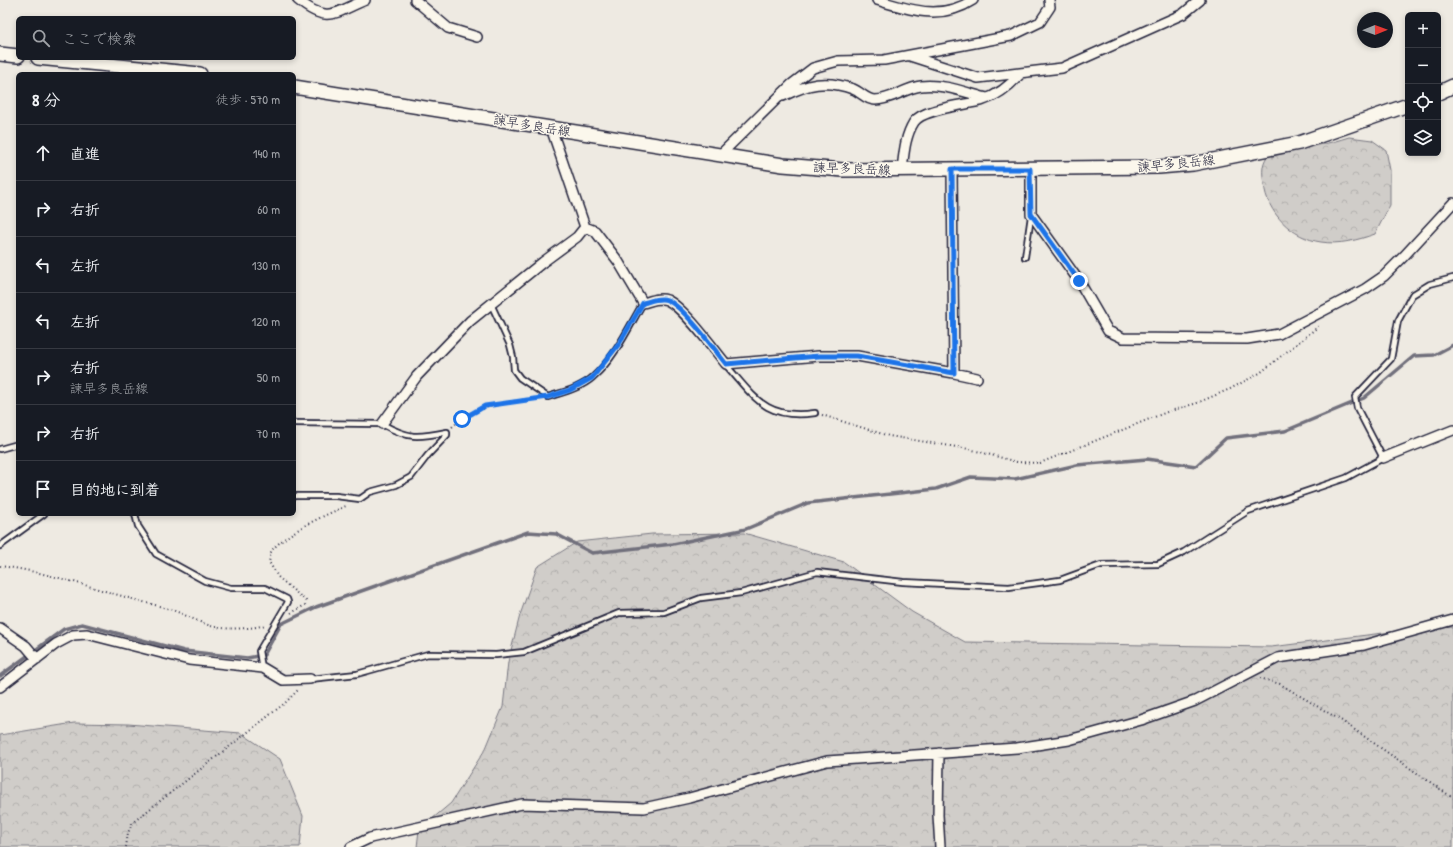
<!DOCTYPE html>
<html lang="ja">
<meta charset="utf-8">
<style>
body{margin:0;font-family:"Patrick Hand","Klee One",sans-serif;background:#242831;color:#f1f3f6}
.controls{position:absolute;right:12px;top:12px;display:grid;overflow:hidden;border-radius:6px;box-shadow:0 2px 6px #0003}
.controls button{width:36px;height:36px;display:grid;place-items:center;padding:0;border:0;border-bottom:1px solid #363941;background:#171b24;color:#f1f3f6;font:20px sans-serif}
.compass{position:absolute;left:1357px;top:12px;width:36px;height:36px;border-radius:50%;background:#171b24;box-shadow:0 2px 6px #0003;rotate:89deg}
.stop{position:absolute;width:12px;height:12px;margin:-9px;border:3px solid #1a73e8;border-radius:50%;background:#fff}
.stop.end{background:#1a73e8;border-color:#fff;box-shadow:0 1px 4px #0008}
.list{margin:0;padding:0;list-style:none}
h2{display:flex;justify-content:space-between;align-items:center;height:52px;margin:0;padding:0 16px;font-size:17px}
h2 small{font-size:13px;font-weight:400;color:#9ea1a6}
.list li{display:grid;grid-template-columns:26px 1fr auto;gap:12px;align-items:center;box-sizing:border-box;height:56px;padding:0 16px;border-top:1px solid #363941}
.list b{display:block;font-size:15px;white-space:nowrap}
.list p{margin:0;font-size:13px;white-space:nowrap;color:#9ea1a6}
.list em{font-size:13px;font-style:normal;color:#9ea1a6}
.icon{flex:none;width:22px;height:22px;fill:none;stroke:currentColor;stroke-width:2;stroke-linecap:round;stroke-linejoin:round}
.map{position:relative;flex:none;width:1453px;height:847px;overflow:hidden}
.search{position:absolute;background:#171b24;box-shadow:0 2px 6px #0003;left:16px;top:16px;width:280px;height:44px;display:flex;align-items:center;gap:10px;box-sizing:border-box;padding:0 14px;border-radius:6px;color:#9ea1a6;font-size:15px}
.panel{position:absolute;background:#171b24;box-shadow:0 2px 6px #0003;left:16px;top:72px;width:280px;height:444px;border-radius:6px}
.map>svg:first-child{display:block}
.forest{fill:url(#forest-crowns);stroke:#797882}
.lines{fill:none;stroke-linecap:round;stroke-linejoin:round}
.stream{stroke:#716f7c;stroke-width:3.5}
.lane-casing{stroke:#22223b;stroke-width:8}
.street-casing{stroke:#22223b;stroke-width:12}
.secondary-casing{stroke:#22223b;stroke-width:16}
.path{stroke:#22223b;stroke-width:2;stroke-dasharray:1 3;stroke-linecap:butt}
.lane{stroke:#fbf7ec;stroke-width:4.5}
.street{stroke:#fbf7ec;stroke-width:9}
.secondary{stroke:#fbf7ec;stroke-width:13}
.route{stroke:#1a73e8;stroke-width:5}
.labels{text-anchor:middle;dominant-baseline:central;stroke-width:3;stroke-linejoin:round;paint-order:stroke}
.street-label{font-size:13px;fill:#22223b;stroke:#fbf7ec}
</style>
<div class="map">
<svg width="1453" height="847" viewBox="0 0 1453 847">
<defs>
<pattern id="forest-crowns" width="20" height="18" patternUnits="userSpaceOnUse"><rect width="20" height="18" fill="#d0cdc9"/><path d="M2 6a3 3 0 1 1 6 0M12 15a3 3 0 1 1 6 0" fill="none" stroke="#b2b0ae"/></pattern>
</defs>
<rect width="100%" height="100%" fill="#eeeae2"/>
<filter id="ink" filterUnits="userSpaceOnUse"><feTurbulence type="fractalNoise" baseFrequency=".025" numOctaves="2"/><feDisplacementMap in="SourceGraphic" scale="8" xChannelSelector="R" yChannelSelector="G"/><feConvolveMatrix kernelMatrix="1 2 1 2 8 2 1 2 1" color-interpolation-filters="sRGB"/></filter>
<g filter="url(#ink)">
<path class="forest" d="M1349,137l23,3 14,10 4,20v35l-15,29c-17,6 -36,11 -54,8 -29,-4 -54,-29 -57,-58 -2,-11 -3,-22 6,-31 10,-11 33,-6 47,-8 10,-1 22,-5 32,-8z
M744,533l100,29 68,50 53,30 306,5 128,-16 54,-4v220h-1036l2,-17 32,-27 35,-55 17,-41 5,-45 12,-47 17,-48 40,-25 75,-8z
M74,723l54,1 113,9 39,26 23,57 -3,31h-300v-112z"/>
<g class="lines">
<path class="stream" d="M0,676l64,-47 18,-5 102,27 63,7 17,-3 17,-31 35,-17 212,-75 28,2 36,19 81,-9 73,-15 62,-26 128,-14 35,-12 44,2 62,-14 70,-6 49,7 30,-28 59,-7 79,-33 50,-42 20,-1 19,-10"/>
<g class="lane-casing">
<path id="lane" d="M1025,257l6,-41
M491,304l19,41 3,12 1,13 6,8 28,19c15,-5 33,-9 45,-20 22,-19 36,-50 50,-74
M726,365c29,33 40,55 89,48
M294,423l88,1c27,15 35,14 65,8v3l-19,20 -17,22 -15,8 -26,7 -10,7 -24,-3h-42
M0,449l18,-5
M135,514l3,12 18,28 49,27 26,7h34l22,11 1,3 -29,49 3,17
M0,546l44,-32
M310,679l47,-5 71,-20 68,1 28,-3 95,-39 45,-1 37,-14 40,-5 76,-21 86,10 106,5 51,-7 41,-15 57,-1 26,-12 64,-41 98,-33 37,-20 -26,-50 -2,-11 36,-38 7,-38 14,-26 18,-11 23,-6"/>
</g>
<g class="street-casing">
<path id="street" d="M298,0c29,24 37,13 67,0
M415,0l33,28 29,9
M877,0c34,10 64,21 96,0
M910,56l68,22 84,-10 121,-54 17,-14
M783,96c25,-12 42,-17 70,-7 8,3 13,11 22,11 16,0 30,-12 46,-14 21,-3 46,7 66,12
M551,128l34,99 10,4 23,30 25,42c8,-2 16,-6 24,-3 17,8 46,48 59,64l93,-8h38l97,17
M720,155l72,-71 21,-16 25,-7 46,-1 127,-24 29,-14 10,-15 -1,-7
M952,169l2,204 23,5
M1031,169v45l48,67 29,50 15,7 124,1 32,-5 86,-45 19,-13 20,-20 49,-53
M902,170c2,-17 3,-34 12,-48 8,-13 51,-17 67,-21 16,-5 29,-15 40,-28
M382,424l35,-48 53,-55 73,-59 34,-25 8,-10
M1383,458l70,-28
M0,628l26,18 11,13
M0,687l56,-43 17,-9 14,-1 102,26 74,8 20,12 27,-1
M939,753l-1,62 2,32
M351,847l19,-9 152,-34 122,4 45,-10 138,-37 190,-13 52,-8 72,-20 54,-19 83,-43 86,-13 89,-25"/>
</g>
<g class="secondary-casing">
<path id="secondary" d="M0,54l18,2
M38,58l162,16
M294,87l489,78 60,5 316,-3 34,-3 106,-21 109,-38
M1438,93l15,-7"/>
</g>
<path class="path" d="M822,415l67,21 80,13 48,13 23,1 127,-51 30,-9 33,-14 30,-16 59,-47
M452,427c28,-24 51,-23 85,-29
M0,566c56,7 108,28 163,41 16,4 32,14 48,19 12,4 42,3 54,-1
M291,613l14,-8 1,-4 -28,-24 -9,-15c1,-4 1,-9 3,-12 17,-19 51,-34 74,-44
M1260,678l20,6 62,37 111,77
M126,847l2,-14 4,-10 153,-120 14,-14"/>
<use href="#lane" class="lane"/>
<use href="#street" class="street"/>
<use href="#secondary" class="secondary"/>
</g>
</g>
<g class="lines" filter="url(#ink)">
<path class="route" d="M462,419l23,-13 63,-9 22,-7 22,-12 27,-34 24,-41c8,-2 17,-6 24,-3 18,8 46,48 59,64l93,-8h38l97,17 -2,-204h78l1,45 48,67"/>
</g>
<g class="labels">
<g class="street-label">
<text transform="translate(532 125) rotate(9)">諫早多良岳線</text>
<text transform="translate(1176 163) rotate(-6)">諫早多良岳線</text>
<text transform="translate(852 168) rotate(2)">諫早多良岳線</text>
</g>
</g>
</svg>
<div class="controls">
<button>+</button>
<button>−</button>
<button><svg class="icon" aria-label="locate" viewBox="0 0 24 24"><circle cx="12" cy="12" r="6"/><path d="M12 2v4M12 18v4M2 12h4M18 12h4"/></svg></button>
<button><svg class="icon" aria-label="layers" viewBox="0 0 24 24"><path d="M12 4l9 5-9 5-9-5zM3 14l9 5 9-5"/></svg></button>
</div>
<svg class="compass" viewBox="-18 -18 36 36"><path d="M0-13l5 13h-10z" fill="#e53935"/><path d="M0 13l5-13h-10z" fill="#9ea1a6"/></svg>
<div class="stop" style="left:462px;top:419px"></div>
<div class="stop end" style="left:1079px;top:281px"></div>
<div class="search"><svg class="icon" aria-label="search" viewBox="0 0 24 24"><circle cx="10" cy="10" r="6"/><path d="M15 15l6 6"/></svg>ここで検索</div>
<section class="panel">
<h2>8 分<small>徒歩 · 570 m</small></h2>
<ul class="list">
<li><svg class="icon" aria-label="ahead" viewBox="0 0 24 24"><path d="M12 20V5M6 11l6-6 6 6"/></svg><div><b>直進</b></div><em>140 m</em></li>
<li><svg class="icon" aria-label="right" viewBox="0 0 24 24"><path d="M7 20v-9h11M14 6l5 5-5 5"/></svg><div><b>右折</b></div><em>60 m</em></li>
<li><svg class="icon" aria-label="left" viewBox="0 0 24 24"><path d="M17 20v-9H6M10 6l-5 5 5 5"/></svg><div><b>左折</b></div><em>130 m</em></li>
<li><svg class="icon" aria-label="left" viewBox="0 0 24 24"><path d="M17 20v-9H6M10 6l-5 5 5 5"/></svg><div><b>左折</b></div><em>120 m</em></li>
<li><svg class="icon" aria-label="right" viewBox="0 0 24 24"><path d="M7 20v-9h11M14 6l5 5-5 5"/></svg><div><b>右折</b><p>諫早多良岳線</p></div><em>50 m</em></li>
<li><svg class="icon" aria-label="right" viewBox="0 0 24 24"><path d="M7 20v-9h11M14 6l5 5-5 5"/></svg><div><b>右折</b></div><em>70 m</em></li>
<li><svg class="icon" aria-label="arrive" viewBox="0 0 24 24"><path d="M6 21V4h12l-3 4 3 4H6"/></svg><div><b>目的地に到着</b></div></li>
</ul>
</section>
</div>
